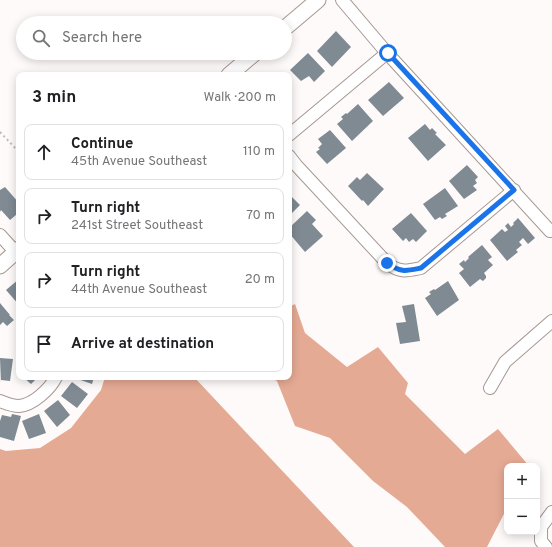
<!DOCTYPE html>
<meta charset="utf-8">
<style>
body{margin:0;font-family:Overpass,sans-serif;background:#f6f6f6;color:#202124}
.controls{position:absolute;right:12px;bottom:12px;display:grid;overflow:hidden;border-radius:8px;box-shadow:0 2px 10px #0003}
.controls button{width:36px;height:36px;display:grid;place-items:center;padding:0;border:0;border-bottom:1px solid #e0e0e0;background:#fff;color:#202124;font:20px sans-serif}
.stop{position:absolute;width:12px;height:12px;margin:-9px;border:3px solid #1a73e8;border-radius:50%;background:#fff}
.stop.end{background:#1a73e8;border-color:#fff;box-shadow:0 1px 4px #0008}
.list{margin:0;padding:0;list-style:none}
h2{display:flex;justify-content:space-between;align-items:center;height:52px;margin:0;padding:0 16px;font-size:17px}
h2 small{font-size:13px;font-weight:400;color:#757577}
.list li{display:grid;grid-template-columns:26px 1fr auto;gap:12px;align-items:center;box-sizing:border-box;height:56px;margin:0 8px 8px;padding:0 8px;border:1px solid #e0e0e0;border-radius:8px}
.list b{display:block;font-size:15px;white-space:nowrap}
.list p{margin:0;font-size:13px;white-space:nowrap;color:#757577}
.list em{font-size:13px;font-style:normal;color:#757577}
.icon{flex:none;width:22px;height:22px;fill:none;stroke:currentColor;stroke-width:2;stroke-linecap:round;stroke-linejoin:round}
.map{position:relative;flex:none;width:552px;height:547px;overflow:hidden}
.search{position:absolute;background:#fff;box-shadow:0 2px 10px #0003;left:16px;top:16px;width:276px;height:44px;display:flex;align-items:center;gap:10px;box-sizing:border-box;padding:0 14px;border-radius:22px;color:#757577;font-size:15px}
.panel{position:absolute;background:#fff;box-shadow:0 2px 10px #0003;left:16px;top:72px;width:276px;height:308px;border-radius:8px}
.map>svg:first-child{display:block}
.forest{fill:#e5aa94}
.building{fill:#7f8a93}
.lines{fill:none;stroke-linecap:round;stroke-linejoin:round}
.minor-casing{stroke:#a69892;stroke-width:14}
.tertiary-casing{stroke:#a69892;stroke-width:17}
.path{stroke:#c0bbba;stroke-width:2;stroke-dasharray:2 3;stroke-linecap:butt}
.minor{stroke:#fff;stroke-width:12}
.tertiary{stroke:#fff;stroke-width:15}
.route{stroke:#1a73e8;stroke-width:5}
</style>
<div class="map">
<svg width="552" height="547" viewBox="0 0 552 547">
<rect width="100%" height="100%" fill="#fefaf9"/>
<path class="forest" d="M295,304l10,29 42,34 31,-20 30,36 -3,11 60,60 33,-25 31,37h-22v42l-20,39h-42l-38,-40 -34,-26 -43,-43 -35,-12 -18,-45 -9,-4h21v-70z
M105,377h89l160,170h-354v-98l6,2 34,-3 31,-20 30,-38z"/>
<path class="building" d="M336,31l15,16 -19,20 -15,-16z
M308,53l17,18 -11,11 -5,-6 -8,5 -11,-11z
M389,82l15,16 -21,18 -15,-16z
M358,104l15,17 -21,20 -15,-17 6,-5 -2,-2 5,-4 1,1z
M425,124l5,6 2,-2 5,5 -2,1 11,11 -18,16 -20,-23z
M330,130l16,18 -19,16 -11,-12 4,-3 -2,-1 4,-4 -4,-5z
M467,165l11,12 -3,3 2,3 -4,3 4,4 -13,9 -15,-18z
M367,173l17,16 -16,17 -5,-6 -1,1 -14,-15 9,-9 3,3z
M5,187l14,16v13l-1,1 -2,-2 -6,5 -9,-10 -1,2v-22z
M445,188l13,18 -13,8 2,2 -5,3 -2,-2 -5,3 -12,-16z
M289,194l11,11 -11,11z
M307,211l9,9 -4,4 11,12 -18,16 -16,-19v-5z
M411,213l16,18 -11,11 -3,-3 -4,3 -3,-4 -3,3 -11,-12z
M518,218l17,20 -7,6 -5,-6 -4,4 3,3 -6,5 2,2 -11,9 -17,-21 12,-11 3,3 3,-2 -3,-4 3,-3 3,4 3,-3 -1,-1z
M482,245l10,12 -4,3 5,5 -9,8 2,3v2l-3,3 -3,-2 -10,8 -11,-14 5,-4 -5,-5 5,-4 1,2 4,-4 -1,-1z
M19,279v26l-13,-15z
M448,281l11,19 -22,16 -12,-18 6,-4 -2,-2 5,-3 1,1z
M0,303l10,12h-1l5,5 -7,6 -4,-4 -3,3z
M414,304l6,37 -20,3 -4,-21 10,-1 -4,-16z
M0,358l13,1 -3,22 -9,-1v4z
M23,377h15l-7,7z
M72,377h22l-2,7z
M72,382l16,12 -11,14 -16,-12z
M58,400l12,15 -13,12 -13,-16z
M12,414l9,2 -7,25 -14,-4v-16l2,-6 9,2z
M39,414l7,19 -17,6 -7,-18z"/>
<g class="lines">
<g class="minor-casing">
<path id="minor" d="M342,0l45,53 163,178
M289,135l98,-82
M289,156l7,9 91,98c13,10 19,8 34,5l93,-78
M0,235l19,21
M490,388l15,-26 47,-41
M0,401c5,2 13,5 19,5 14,-1 31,-17 37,-29
M546,547l-5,-6v-14l11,-15"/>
</g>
<g class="tertiary-casing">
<path id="tertiary" d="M285,28l33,-28
M229,75l26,-22
M0,266l19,-17"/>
</g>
<path class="path" d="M0,132l19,20"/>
<use href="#minor" class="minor"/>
<use href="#tertiary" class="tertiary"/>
</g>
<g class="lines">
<path class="route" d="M387,263c14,10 19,8 34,5l93,-78 -126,-137"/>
</g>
</svg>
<div class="controls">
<button>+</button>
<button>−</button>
</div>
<div class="stop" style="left:388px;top:53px"></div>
<div class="stop end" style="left:387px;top:263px"></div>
<div class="search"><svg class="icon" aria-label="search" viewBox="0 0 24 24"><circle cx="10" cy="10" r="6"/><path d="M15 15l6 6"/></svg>Search here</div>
<section class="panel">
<h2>3 min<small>Walk · 200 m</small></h2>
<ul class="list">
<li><svg class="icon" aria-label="ahead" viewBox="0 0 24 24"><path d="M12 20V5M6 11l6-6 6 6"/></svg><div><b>Continue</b><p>45th Avenue Southeast</p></div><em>110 m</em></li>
<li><svg class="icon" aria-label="right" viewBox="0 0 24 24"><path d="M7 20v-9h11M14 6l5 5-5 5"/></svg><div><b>Turn right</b><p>241st Street Southeast</p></div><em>70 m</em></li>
<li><svg class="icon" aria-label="right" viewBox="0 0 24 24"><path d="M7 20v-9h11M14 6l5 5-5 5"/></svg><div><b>Turn right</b><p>44th Avenue Southeast</p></div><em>20 m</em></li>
<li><svg class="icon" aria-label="arrive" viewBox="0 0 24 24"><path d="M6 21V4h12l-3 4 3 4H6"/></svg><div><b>Arrive at destination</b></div></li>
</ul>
</section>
</div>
